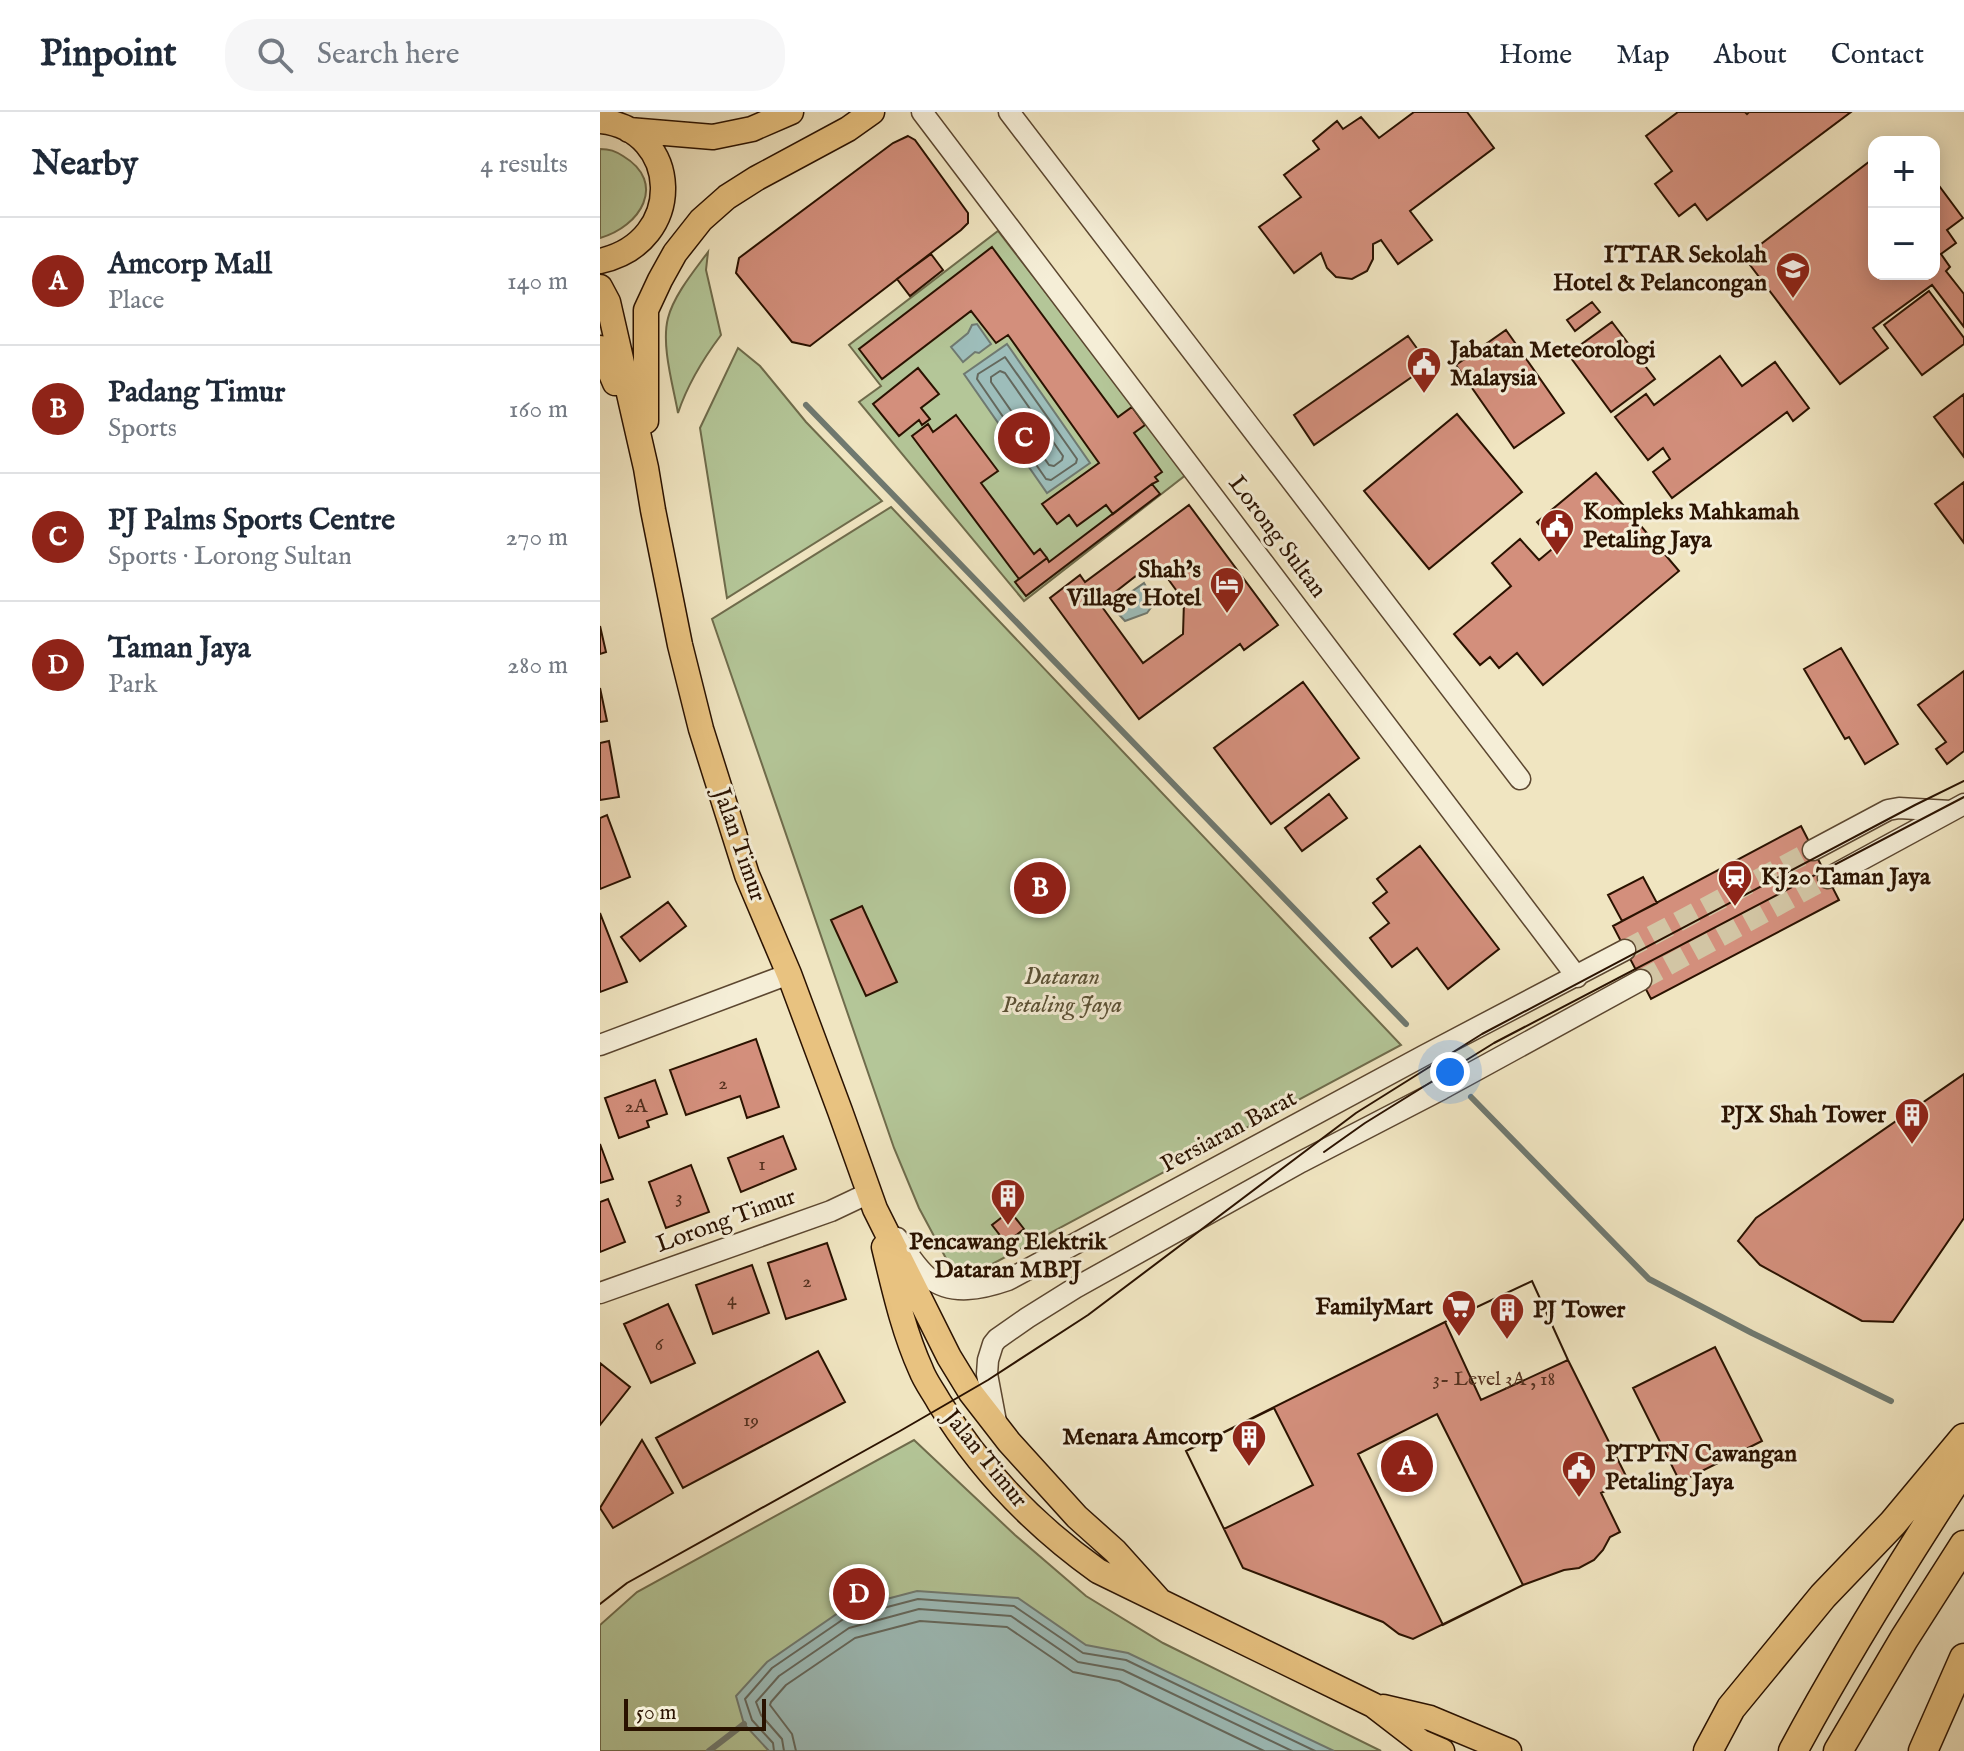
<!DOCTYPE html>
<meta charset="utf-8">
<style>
body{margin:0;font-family:"IM FELL English",serif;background:#f6f6f7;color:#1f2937}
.controls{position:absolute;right:24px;top:24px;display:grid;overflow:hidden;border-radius:16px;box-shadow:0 4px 20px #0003}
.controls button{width:72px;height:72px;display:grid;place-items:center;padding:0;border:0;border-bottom:2px solid #e0e1e3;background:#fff;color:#1f2937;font:40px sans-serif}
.scale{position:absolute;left:24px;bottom:20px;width:142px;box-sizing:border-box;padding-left:8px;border:4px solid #2a1200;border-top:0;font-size:22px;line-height:28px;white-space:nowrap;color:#2a1200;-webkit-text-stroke:6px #f5eed7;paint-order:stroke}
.you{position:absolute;left:850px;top:960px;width:28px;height:28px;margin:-20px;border:6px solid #fff;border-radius:50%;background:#1a73e8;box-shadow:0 0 0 12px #1a73e833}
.badge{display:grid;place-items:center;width:52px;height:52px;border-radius:50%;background:#8f2418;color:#fff;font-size:26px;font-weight:700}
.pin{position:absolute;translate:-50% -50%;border:4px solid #fff;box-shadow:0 2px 8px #0006}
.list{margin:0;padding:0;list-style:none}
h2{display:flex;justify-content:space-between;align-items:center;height:104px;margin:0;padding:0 32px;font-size:34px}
h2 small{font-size:26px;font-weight:400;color:#747a83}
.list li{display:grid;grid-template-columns:52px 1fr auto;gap:24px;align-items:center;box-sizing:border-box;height:128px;padding:0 32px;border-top:2px solid #e0e1e3}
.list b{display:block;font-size:30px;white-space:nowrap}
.list p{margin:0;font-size:26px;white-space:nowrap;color:#747a83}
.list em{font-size:26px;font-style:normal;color:#747a83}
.icon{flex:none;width:44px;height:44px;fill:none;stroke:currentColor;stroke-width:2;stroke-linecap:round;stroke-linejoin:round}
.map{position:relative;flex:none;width:1364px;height:1639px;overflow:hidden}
header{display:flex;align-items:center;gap:48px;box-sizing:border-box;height:112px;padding:0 40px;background:#fff;border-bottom:2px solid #e0e1e3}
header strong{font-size:38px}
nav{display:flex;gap:44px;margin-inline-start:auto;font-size:28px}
.search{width:560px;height:72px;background:#f6f6f7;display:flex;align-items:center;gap:20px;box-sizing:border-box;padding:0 28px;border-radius:32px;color:#747a83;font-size:30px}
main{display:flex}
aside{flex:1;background:#fff}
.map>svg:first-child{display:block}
.green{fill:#b4c698;stroke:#6f6c4c;stroke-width:2}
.water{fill:#9dbdba;stroke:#6f7970;stroke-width:2}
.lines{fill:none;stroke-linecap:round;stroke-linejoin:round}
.shore{stroke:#64685d;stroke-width:2}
.stream{stroke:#6f7970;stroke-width:6}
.building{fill:#d38f7c;stroke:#2a1200;stroke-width:2;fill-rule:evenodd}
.minor-tunnel{stroke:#d2c5a4;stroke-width:20;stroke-dasharray:20 10;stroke-linecap:butt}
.minor-casing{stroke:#5c4730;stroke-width:23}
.major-casing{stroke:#2a1200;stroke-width:27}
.highway-casing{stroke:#2a1200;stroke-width:31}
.minor{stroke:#f5eed7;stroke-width:20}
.major{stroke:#e8c280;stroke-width:24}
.highway{stroke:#e8c280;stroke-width:28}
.tram{stroke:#2a1200;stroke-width:2}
.labels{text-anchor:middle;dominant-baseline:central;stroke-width:6;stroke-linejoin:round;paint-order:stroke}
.number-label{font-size:20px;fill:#54311f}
.poi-label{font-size:24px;font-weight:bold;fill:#2a1200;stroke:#f5eed7;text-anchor:end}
.street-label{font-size:24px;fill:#2a1200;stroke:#f5eed7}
.park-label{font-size:24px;font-style:italic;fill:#5a5135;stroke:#f5eed7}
</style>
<header>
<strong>Pinpoint</strong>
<div class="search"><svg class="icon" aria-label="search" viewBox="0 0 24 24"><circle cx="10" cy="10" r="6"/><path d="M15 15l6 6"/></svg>Search here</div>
<nav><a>Home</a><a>Map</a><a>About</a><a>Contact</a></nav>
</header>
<main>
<aside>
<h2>Nearby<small>4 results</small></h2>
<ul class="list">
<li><span class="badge">A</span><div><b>Amcorp Mall</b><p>Place</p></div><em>140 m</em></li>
<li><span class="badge">B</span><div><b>Padang Timur</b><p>Sports</p></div><em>160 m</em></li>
<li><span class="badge">C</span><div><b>PJ Palms Sports Centre</b><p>Sports · Lorong Sultan</p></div><em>270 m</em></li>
<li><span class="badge">D</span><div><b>Taman Jaya</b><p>Park</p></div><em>280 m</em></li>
</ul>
</aside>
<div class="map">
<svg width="1364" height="1639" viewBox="0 0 1364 1639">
<rect width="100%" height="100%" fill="#f0e5c1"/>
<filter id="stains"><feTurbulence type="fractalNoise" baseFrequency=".0025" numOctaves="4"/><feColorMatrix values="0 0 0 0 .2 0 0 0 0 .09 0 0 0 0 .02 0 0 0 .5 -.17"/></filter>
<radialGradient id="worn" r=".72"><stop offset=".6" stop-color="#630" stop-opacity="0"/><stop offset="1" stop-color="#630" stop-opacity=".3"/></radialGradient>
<path class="green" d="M0,37c10,0 15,2 23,7 45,27 17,71 -23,82z
M398,119l189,243 -163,127 -165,-199 22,-16 -32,-41z
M108,140l-2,18 15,65c-18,24 -33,48 -43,78 -5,-28 -17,-68 -10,-95 6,-23 26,-47 40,-66z
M138,236l22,18 46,56 76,79 -155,97 -27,-170z
M291,395l510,538 -418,224h-23l-11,-5 -30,-56 -25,-60 -182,-529z
M314,1328l101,95 71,61 77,47 218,108h-781v-126l37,-33z"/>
<path class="water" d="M377,212l14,20 -12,9 -4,-1 -12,10 -12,-15 17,-14 4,-8z
M407,232l83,119 -43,30 -83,-119z
M544,471l11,19 -8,11 -22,8 -14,-15z
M317,1479l101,7 68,47 42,8 206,98h-565l-25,-27 -8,-28 31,-34 74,-51z"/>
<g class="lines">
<path class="shore" d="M405,245l72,102 -1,4 -25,17 -5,-1 -69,-100 1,-5z
M400,259l5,2 58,83 -1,4 -8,6 -5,-1 -58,-83v-5z
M174,1639l-1,-8 -21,-23 -7,-21 27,-31 73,-50 73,-19 96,7 69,47 43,7 189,91
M184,1639l-2,-12 -21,-24 -5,-13 23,-26 70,-48 70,-19 92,7 67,46 45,8 169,81
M196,1639l-4,-17 -22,-29 1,-3 15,-17 69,-47 65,-17 87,6 66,45 46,9 145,70"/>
<path class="stream" d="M206,293l600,619
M871,985l178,182 103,54 139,68
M109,1639l35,-27"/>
</g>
<path class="building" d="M814,0h53l27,36 -84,63 22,29 -34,24 -17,-24 -8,4v15l-6,12 -15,8 -16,-2 -9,-9 -6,-15 -27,20 -35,-46 42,-30 -17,-22 35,-26 -6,-8 24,-20 6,8 18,-12 18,21z
M1078,0h67l2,2 2,-2h102l-144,108 -12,-16 -16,12 -24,-32 17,-13 -26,-35z
M308,24l7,4 53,73v10l-7,7 -151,116 -18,-4 -56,-69 3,-15 154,-115z
M1274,46v116h60v-95l29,39 -16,12 9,13 -15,11 9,13 -4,4 18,23v33l-32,-42 -59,43 15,20 -48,36 -96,-127z
M392,135l126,170 14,-10 13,18 -11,8 28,39 -7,5 3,4 -6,3 -39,30 -7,-9 -29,21 -8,-11 -12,9 -15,-20 57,-41 -91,-128 -12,8 -25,-32 -89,68 -23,-30z
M331,142l12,16 -33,26 -13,-17z
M1329,179l35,47v6l-42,31 -38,-50z
M992,190l8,10 -25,19 -8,-11z
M1012,210l43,57 -44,33 -43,-58z
M906,218l58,83 -50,35 -58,-83z
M808,224l21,29 -115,80 -20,-30z
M1120,244l22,30 33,-24 34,46 -16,13 -6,-9 -115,86 -19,-26 17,-13 -7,-11 -15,12 -33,-43 31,-23 8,11z
M318,256l21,26 -18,14 9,11 -8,6 -3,-5 -20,16 -26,-32z
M1364,282v63l-30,-40z
M857,302l65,78 -93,77 -65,-78z
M356,303l42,56 -17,12 53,71 6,-5 7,9 -28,21 -107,-143 16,-12 5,8z
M996,361l83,98 -136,114 -26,-32 -18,15 -9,-11 -10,8 -26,-31 57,-48 -19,-23 28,-24 19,21 18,-15 -20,-23z
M1364,370v61l-29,-39z
M552,372l8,10 -134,102 -11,-14 32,-24 2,4z
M589,393l89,120 -34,25 -4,-6 -101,75 -89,-121 30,-23 5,7zM555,449l29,40 -1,33 -40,29 -43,-59z
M0,514l6,26 -6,2z
M1241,536l57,96 -33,20 -16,-27 -4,2 -41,-70z
M1364,559v80l-17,13 -11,-15 10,-7 -28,-37z
M703,570l56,76 -88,66 -57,-76z
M0,576l7,33 -7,1z
M9,629l10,56 -19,3v-57z
M729,682l18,24 -45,33 -17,-23z
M7,703l23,62 -30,12v-71z
M1201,714l38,74 -188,99 -38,-73z
M820,734l79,103 -51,40 -31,-41 -25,19 -22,-29 19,-15 -16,-20 14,-11 -10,-13z
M1043,765l14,26 -35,18 -14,-26z
M68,790l18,24 -46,35 -19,-24z
M262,794l35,76 -31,14 -35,-76z
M0,801l27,69 -27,10z
M156,927l23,68 -32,11 -7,-22 -54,19 -16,-45z
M1364,962v144l-71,104 -31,-1 -102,-56 -22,-24 18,-23z
M55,968l12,34 -20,7 2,6 -30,11 -14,-40z
M183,1024l13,33 -55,23 -13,-34z
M0,1032l13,35 -13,4z
M91,1053l18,47 -43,16 -17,-46z
M8,1087l17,43 -25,10v-50z
M410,1099l14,18 -18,14 -14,-18z
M227,1131l19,56 -60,20 -18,-56z
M152,1153l17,48 -56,21 -17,-49z
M932,1169l36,79 60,120 -27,13 19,39 -10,5 -7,13 -9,10 -15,8 -15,2 -41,15 -110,54 -14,-5 -16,-12 -140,-54 -57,-117 259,-129z
M932,1169l36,79 -87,40 -36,-78z
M68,1192l27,59 -44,20 -27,-59z
M1115,1235l47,94 -82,41 -47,-94z
M218,1239l27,51 -162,86 -27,-50z
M0,1251l30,24 -30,38z
M674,1296l39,77 -89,44 -38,-78z
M837,1302l86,171 -80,40 -85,-171z
M42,1328l31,53 -60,35 -13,-20z"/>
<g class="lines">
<path class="minor-tunnel" d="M1025,838l188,-100
M1041,868l187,-102"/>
<g class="minor-casing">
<path id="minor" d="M322,0l655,865
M409,0l511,667
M1213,738l75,-40 11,-2 51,3
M1228,766l136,-74
M0,933l189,-71
M297,1126c9,12 19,30 32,40 23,18 53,11 79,2l417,-225 200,-105
M0,1181l231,-82 38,-18
M397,1315l-10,-53 1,-14 5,-16 4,-5 30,-21 48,-30 226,-126 141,-73 199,-109"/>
</g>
<g class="major-casing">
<path id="major" d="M0,9c81,8 87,121 0,140
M29,18l84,7 39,-8 39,-17
M0,175l8,15 38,166 7,42 27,135 21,84 46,146 42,99 51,137 35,98 74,148 22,36 38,49 68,75 38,34 45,50
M0,236l15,35
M46,309v-111l14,-30 15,-27 26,-33 26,-23 30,-19 91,-49 24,-17
M284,1135c10,41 19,83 37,123 4,11 12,21 18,32 40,66 96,124 159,169l275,134 48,37 21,9
M783,1595l47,11 79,33"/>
</g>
<g class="highway-casing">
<path id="highway" d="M1108,1639l23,-43 92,-112 70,-73 71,-85
M1193,1639c52,-97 111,-191 171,-283
M1238,1639l66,-112 60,-94
M1323,1639l41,-93"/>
</g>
<use href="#minor" class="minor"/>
<use href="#major" class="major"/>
<use href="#highway" class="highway"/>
<path class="tram" d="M724,1040l41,-29 129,-80 470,-246
M0,1492l27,-21 273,-152 88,-51 100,-65 268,-202 126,-79 433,-229 49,-24"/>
</g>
<defs>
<g id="university-pin" transform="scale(1.8)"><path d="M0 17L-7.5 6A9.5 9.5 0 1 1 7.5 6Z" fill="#8f2418" stroke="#f5eed7"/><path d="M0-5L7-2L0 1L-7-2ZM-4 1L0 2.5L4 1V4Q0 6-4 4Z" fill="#fff"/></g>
<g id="civic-pin" transform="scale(1.8)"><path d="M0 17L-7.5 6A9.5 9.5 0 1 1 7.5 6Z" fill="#8f2418" stroke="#f5eed7"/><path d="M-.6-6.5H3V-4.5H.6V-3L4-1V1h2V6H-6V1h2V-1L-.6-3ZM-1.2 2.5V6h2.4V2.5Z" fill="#fff"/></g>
<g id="hotel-pin" transform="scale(1.8)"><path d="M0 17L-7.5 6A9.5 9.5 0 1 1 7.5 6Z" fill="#8f2418" stroke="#f5eed7"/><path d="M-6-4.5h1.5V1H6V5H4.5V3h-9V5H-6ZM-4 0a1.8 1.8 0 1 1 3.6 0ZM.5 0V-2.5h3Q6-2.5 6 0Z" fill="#fff"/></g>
<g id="station-pin" transform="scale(1.8)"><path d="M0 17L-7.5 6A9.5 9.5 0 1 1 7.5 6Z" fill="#8f2418" stroke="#f5eed7"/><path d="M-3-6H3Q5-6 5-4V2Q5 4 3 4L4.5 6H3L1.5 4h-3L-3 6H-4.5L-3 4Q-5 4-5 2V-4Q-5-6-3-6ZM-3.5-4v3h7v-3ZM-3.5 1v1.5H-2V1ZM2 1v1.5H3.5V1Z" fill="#fff"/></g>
<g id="building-pin" transform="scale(1.8)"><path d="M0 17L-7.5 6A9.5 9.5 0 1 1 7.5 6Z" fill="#8f2418" stroke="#f5eed7"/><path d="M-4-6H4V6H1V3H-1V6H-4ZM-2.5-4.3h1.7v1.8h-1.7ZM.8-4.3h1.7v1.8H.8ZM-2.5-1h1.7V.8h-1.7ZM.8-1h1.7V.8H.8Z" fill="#fff"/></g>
<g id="supermarket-pin" transform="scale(1.8)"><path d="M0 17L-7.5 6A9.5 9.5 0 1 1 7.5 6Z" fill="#8f2418" stroke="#f5eed7"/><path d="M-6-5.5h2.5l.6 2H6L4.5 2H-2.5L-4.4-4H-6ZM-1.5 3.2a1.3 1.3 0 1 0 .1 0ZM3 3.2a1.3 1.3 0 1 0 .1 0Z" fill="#fff"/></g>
</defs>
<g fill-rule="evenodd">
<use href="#university-pin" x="1193" y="157"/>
<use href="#civic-pin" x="824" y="252"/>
<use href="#civic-pin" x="957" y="414"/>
<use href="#hotel-pin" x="627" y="472"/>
<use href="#station-pin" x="1135" y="765"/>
<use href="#building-pin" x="1312" y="1003"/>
<use href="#building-pin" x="408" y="1084"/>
<use href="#supermarket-pin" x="859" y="1195"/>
<use href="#building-pin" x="907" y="1198"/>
<use href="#building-pin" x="649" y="1325"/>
<use href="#civic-pin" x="979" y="1356"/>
</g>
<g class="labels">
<g class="number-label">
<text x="123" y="971">2</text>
<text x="36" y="994">2A</text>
<text x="162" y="1052">1</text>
<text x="79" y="1085">3</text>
<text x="207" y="1169">2</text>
<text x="132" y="1187">4</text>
<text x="59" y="1232">6</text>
<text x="894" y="1267">3- Level 3A , 18</text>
<text x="151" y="1308">19</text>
</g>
<g class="poi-label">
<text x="1167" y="143">ITTAR Sekolah<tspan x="1167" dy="28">Hotel &amp; Pelancongan</tspan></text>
<text x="850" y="238" text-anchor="start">Jabatan Meteorologi<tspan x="850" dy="28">Malaysia</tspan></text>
<text x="983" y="400" text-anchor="start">Kompleks Mahkamah<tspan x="983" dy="28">Petaling Jaya</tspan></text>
<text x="601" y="458">Shah's<tspan x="601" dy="28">Village Hotel</tspan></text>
<text x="1161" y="765" text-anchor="start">KJ20 Taman Jaya</text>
<text x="1286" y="1003">PJX Shah Tower</text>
<text x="408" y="1130" text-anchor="middle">Pencawang Elektrik<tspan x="408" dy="28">Dataran MBPJ</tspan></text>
<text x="833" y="1195">FamilyMart</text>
<text x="933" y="1198" text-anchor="start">PJ Tower</text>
<text x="623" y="1325">Menara Amcorp</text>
<text x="1005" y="1342" text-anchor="start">PTPTN Cawangan<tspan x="1005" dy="28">Petaling Jaya</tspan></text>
</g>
<g class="street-label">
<text transform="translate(677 425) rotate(53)">Lorong Sultan</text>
<text transform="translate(139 733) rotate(71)">Jalan Timur</text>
<text transform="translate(629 1020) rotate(-28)">Persiaran Barat</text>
<text transform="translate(126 1109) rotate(-20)">Lorong Timur</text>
<text transform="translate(385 1347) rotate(51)">Jalan Timur</text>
</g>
<g class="park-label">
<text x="462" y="865">Dataran<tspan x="462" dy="28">Petaling Jaya</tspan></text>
</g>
</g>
<rect width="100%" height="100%" filter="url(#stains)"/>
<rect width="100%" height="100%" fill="url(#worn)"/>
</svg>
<div class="controls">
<button>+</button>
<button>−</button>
</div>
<div class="scale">50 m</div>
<div class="you"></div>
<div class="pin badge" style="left:807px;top:1354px">A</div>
<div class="pin badge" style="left:440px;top:776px">B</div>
<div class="pin badge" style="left:424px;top:326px">C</div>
<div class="pin badge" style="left:259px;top:1482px">D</div>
</div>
</main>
